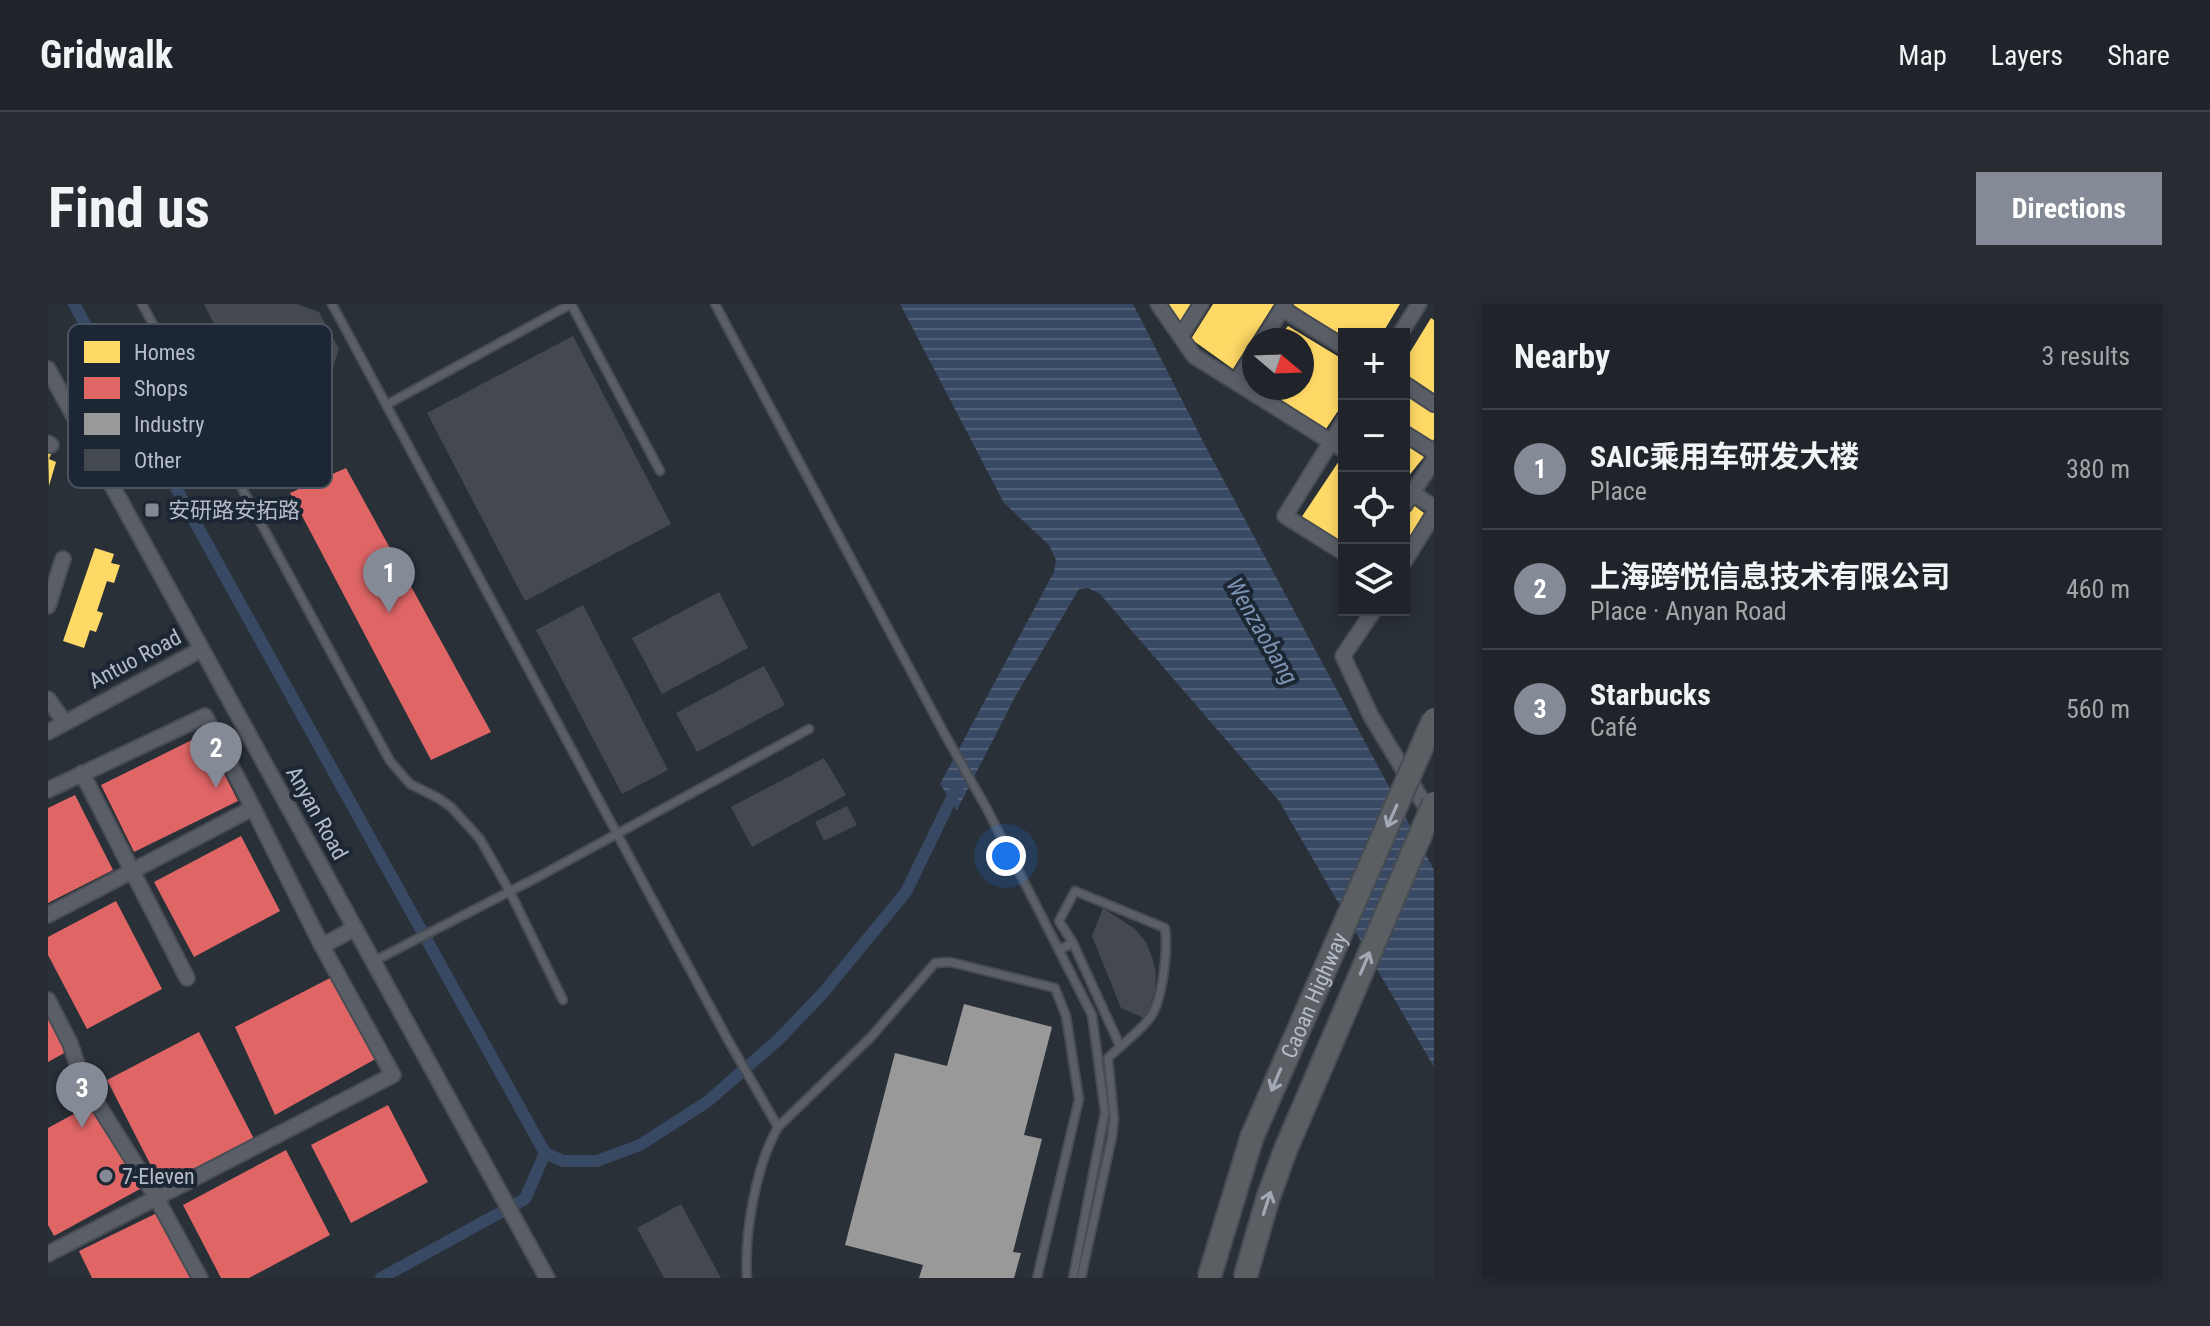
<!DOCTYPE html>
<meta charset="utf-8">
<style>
body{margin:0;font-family:"Roboto Condensed","Noto Sans SC",sans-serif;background:#282c32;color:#f1f3f6}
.controls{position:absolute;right:24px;top:24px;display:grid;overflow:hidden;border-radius:0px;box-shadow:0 4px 12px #0003}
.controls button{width:72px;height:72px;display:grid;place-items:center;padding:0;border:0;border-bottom:2px solid #3d4147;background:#20242a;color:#f1f3f6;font:40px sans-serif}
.compass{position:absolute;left:1194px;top:24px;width:72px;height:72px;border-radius:50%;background:#20242a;box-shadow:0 4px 12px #0003;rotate:109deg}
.you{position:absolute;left:958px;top:552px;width:28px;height:28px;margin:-20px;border:6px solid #fff;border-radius:50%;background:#1a73e8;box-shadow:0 0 0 12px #1a73e833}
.badge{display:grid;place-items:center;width:52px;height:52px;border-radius:50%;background:#848b96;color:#fff;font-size:26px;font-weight:700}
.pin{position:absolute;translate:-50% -66px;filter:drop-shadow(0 2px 4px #0008)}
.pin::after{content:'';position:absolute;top:42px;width:28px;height:24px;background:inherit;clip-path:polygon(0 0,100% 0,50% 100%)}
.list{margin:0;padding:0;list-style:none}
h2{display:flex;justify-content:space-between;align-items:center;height:104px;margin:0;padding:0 32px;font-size:34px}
h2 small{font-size:26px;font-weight:400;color:#a2a4a8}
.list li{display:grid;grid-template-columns:52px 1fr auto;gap:24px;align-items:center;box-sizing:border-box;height:120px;padding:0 32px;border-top:2px solid #3d4147}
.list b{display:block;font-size:30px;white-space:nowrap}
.list p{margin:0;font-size:26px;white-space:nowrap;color:#a2a4a8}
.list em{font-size:26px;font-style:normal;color:#a2a4a8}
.icon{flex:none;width:44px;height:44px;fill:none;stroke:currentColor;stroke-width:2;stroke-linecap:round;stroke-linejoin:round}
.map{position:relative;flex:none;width:1386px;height:974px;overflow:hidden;border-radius:0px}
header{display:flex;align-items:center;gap:48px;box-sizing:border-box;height:112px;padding:0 40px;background:#20242a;border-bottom:2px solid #3d4147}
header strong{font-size:38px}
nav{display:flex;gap:44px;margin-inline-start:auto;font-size:28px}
.intro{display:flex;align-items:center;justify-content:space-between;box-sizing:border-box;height:192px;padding:0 48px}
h1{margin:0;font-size:56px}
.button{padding:20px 36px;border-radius:0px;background:#848b96;color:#fff;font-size:28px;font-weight:700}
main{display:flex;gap:48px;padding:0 48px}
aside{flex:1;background:#20242a;border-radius:0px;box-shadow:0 4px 12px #0003}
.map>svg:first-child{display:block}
.water{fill:url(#water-rules)}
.homes{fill:#ffd966}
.shops{fill:#e06666}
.industry{fill:#999}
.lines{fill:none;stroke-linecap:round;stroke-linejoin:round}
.canal{stroke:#384963;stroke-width:12}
.building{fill:#444950}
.service-casing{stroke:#484c53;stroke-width:11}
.minor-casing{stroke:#484c53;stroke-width:18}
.service{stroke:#5a5e66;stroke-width:7}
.minor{stroke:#5a5e66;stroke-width:14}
.trunk-bridge-casing{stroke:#474c53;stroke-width:26;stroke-linecap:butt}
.trunk-bridge{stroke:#5b5f64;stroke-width:22}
.oneway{stroke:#a2a9b5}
.poi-dot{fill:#848b96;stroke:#1d2633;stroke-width:3}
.labels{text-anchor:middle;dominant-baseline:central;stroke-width:8;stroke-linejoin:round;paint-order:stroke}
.poi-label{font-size:22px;fill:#b4bcc9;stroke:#1d2633;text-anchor:start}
.street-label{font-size:22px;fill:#b4bcc9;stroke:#1d2633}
.water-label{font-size:24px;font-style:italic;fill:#7c92b1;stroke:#1d2633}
.key{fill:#1d2633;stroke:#4a5360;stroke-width:2}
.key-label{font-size:22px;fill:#b4bcc9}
</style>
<header>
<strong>Gridwalk</strong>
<nav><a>Map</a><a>Layers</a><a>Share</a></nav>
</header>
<div class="intro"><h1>Find us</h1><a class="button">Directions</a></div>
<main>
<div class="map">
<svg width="1386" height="974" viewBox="0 0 1386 974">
<defs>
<pattern id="water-rules" width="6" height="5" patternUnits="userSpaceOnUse" patternTransform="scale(2)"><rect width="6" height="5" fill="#384963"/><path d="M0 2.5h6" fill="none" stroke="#526178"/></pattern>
</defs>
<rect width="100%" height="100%" fill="#2a3038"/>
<path class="water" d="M852,0h233l76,149 225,417v197l-155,-266 -179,-207 -12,-6 -9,1 -63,106 -59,115 -17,-26 114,-212 2,-12 -7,-15 -45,-42z"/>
<path class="homes" d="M1120,0h26l-12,19 -5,-3z
M1165,0h61l-41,65 -42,-30z
M1244,0h108l-18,30h-38v4z
M1383,14l3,2v73l-30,-20v-11z
M1240,22l56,34v42l-18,27 -63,-41h39v-48h-25z
M1356,90l30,19v26l-2,3 -28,-17z
M1356,140l20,13 -17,21 -3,-1z
M0,143l5,2 -4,10 7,3 -7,24z
M1291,157l5,4v82l-43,-29z
M1364,200l12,9 -20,33v-29z
M47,244l19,6 -3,9 9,2 -6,18 -7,-2 -10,30 6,2 -7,19 -6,-2 -6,18 -21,-7z"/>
<path class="shops" d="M298,164l145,264 -60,28 -141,-267z
M156,430l34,67 -104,51 -33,-67z
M27,491l38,75 -65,33v-95z
M193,532l39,75 -86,46 -40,-75z
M68,597l46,88 -75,40 -39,-74v-18z
M284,673l47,80 -104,58 -40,-88z
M0,709l20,38 -20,11z
M151,728l55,107 -92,48 -55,-107z
M46,799l46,86 -86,47 -6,-11v-97z
M340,801l40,77 -77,41 -40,-78z
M238,846l44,85 -81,43h-28l-38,-73z
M111,908l33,66h-100l-13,-27z"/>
<path class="industry" d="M916,700l88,23 -28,108 18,4 -29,113 8,1 -7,25h-95l4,-13 -78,-20 50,-192 52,13z"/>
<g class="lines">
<path class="canal" d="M26,0l471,849 18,8h34l43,-16 67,-43 71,-62 45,-47 83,-101 51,-105
M333,974l144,-79 20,-46"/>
</g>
<path class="building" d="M156,0h92l23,8 20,37 -17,54 -38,22 -55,-18 -22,-37 11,-38z
M525,32l98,188 -146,77 -98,-188z
M671,288l29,56 -86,46 -30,-56z
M535,301l85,165 -46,24 -86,-164z
M716,362l21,39 -88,47 -21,-39z
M776,454l22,37 -94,52 -21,-40z
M799,502l10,19 -33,16 -9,-19z
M1055,604l32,21 11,13 6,15 4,16 -1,17 -9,29 -25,-11 -29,-72z
M633,900l40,74h-57l-27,-50z"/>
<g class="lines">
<g class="service-casing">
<path id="service" d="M94,0l248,457 20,23 30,15 12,9 28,31 29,51 54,110
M284,0l396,736 50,87
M523,0l89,167
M667,0l229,429 43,76 105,206 13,97 -32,166
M338,101l185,-101
M1025,639l47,103
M1011,646l14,-7 -14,-22 16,-30 90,37c3,21 -2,74 -16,91 -11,14 -28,26 -41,39l6,61 -2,18 -31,141
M326,657l164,-84 271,-148
M699,974c-3,-44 9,-113 31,-151l93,-90 64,-74 15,-1 105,26 11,28 13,83 -42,179"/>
</g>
<g class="minor-casing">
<path id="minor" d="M1110,0l36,52 150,94
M1234,5l62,38
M1352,30l19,-30
M1133,32l20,-32
M1215,36l22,-36
M0,65l499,909
M1188,78l18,-28
M1356,80l30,20
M1296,117l-59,95 59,37
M1356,129l30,19
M0,139l3,2
M1356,184l30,19
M1356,202l30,-46
M1356,258l30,-48
M0,302l15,-47
M1326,306l-31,46 28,60 61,101
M0,395l17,24
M0,428l154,-83
M34,469l105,205
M0,486l157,-74 48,92
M0,611l205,-107 69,138 33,-18
M0,696l22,43 12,36 74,118 44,81
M0,950l345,-179 -71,-129"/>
</g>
<use href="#service" class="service"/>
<use href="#minor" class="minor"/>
<g class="trunk-bridge-casing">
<g id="trunk-bridge">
<path id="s1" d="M1161,974l43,-141 182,-418"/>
<path d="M1197,974l23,-80 17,-47 149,-348"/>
</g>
</g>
<use href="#trunk-bridge" class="trunk-bridge"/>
</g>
<defs><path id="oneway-shaft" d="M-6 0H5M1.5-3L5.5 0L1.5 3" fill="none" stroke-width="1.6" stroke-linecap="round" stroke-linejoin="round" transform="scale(2)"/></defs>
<g class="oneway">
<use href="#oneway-shaft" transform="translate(1344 512) rotate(114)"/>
<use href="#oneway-shaft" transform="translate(1317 659) rotate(-67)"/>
<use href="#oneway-shaft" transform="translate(1228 776) rotate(113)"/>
<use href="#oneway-shaft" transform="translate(1219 899) rotate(-72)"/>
</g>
<g class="poi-dot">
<rect x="96" y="198" width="16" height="16" rx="4"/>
<circle cx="58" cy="872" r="8"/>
</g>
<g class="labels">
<g class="poi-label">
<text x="120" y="206">安研路安拓路</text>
<text x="74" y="872">7-Eleven</text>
</g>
<g class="street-label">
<text transform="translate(87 355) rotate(-28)">Antuo Road</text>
<text transform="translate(269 509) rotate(61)">Anyan Road</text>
<text stroke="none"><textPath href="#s1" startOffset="302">Caoan Highway</textPath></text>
</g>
<g class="water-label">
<text transform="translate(1214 327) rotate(60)">Wenzaobang</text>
</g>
</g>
<rect x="20" y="20" width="264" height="164" rx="12" class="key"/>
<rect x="36" y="37" width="36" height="22" fill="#ffd966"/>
<rect x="36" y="73" width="36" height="22" fill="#e06666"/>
<rect x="36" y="109" width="36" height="22" fill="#999"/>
<rect x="36" y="145" width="36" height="22" fill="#444950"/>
<g class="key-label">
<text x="86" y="56">Homes</text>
<text x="86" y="92">Shops</text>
<text x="86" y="128">Industry</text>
<text x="86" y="164">Other</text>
</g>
</svg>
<div class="controls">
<button>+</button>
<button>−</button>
<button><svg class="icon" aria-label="locate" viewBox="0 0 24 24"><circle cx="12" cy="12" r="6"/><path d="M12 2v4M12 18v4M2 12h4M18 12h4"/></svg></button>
<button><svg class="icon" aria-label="layers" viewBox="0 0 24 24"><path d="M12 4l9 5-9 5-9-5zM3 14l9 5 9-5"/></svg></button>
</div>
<svg class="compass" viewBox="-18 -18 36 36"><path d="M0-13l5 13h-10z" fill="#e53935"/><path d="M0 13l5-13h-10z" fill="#a2a4a8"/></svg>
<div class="you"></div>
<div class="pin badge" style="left:341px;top:309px">1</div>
<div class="pin badge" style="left:168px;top:484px">2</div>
<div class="pin badge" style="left:34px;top:824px">3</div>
</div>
<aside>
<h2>Nearby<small>3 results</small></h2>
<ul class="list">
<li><span class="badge">1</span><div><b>SAIC乘用车研发大楼</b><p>Place</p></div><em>380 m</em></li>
<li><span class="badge">2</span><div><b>上海跨悦信息技术有限公司</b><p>Place · Anyan Road</p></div><em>460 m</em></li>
<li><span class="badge">3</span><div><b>Starbucks</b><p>Café</p></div><em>560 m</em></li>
</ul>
</aside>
</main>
